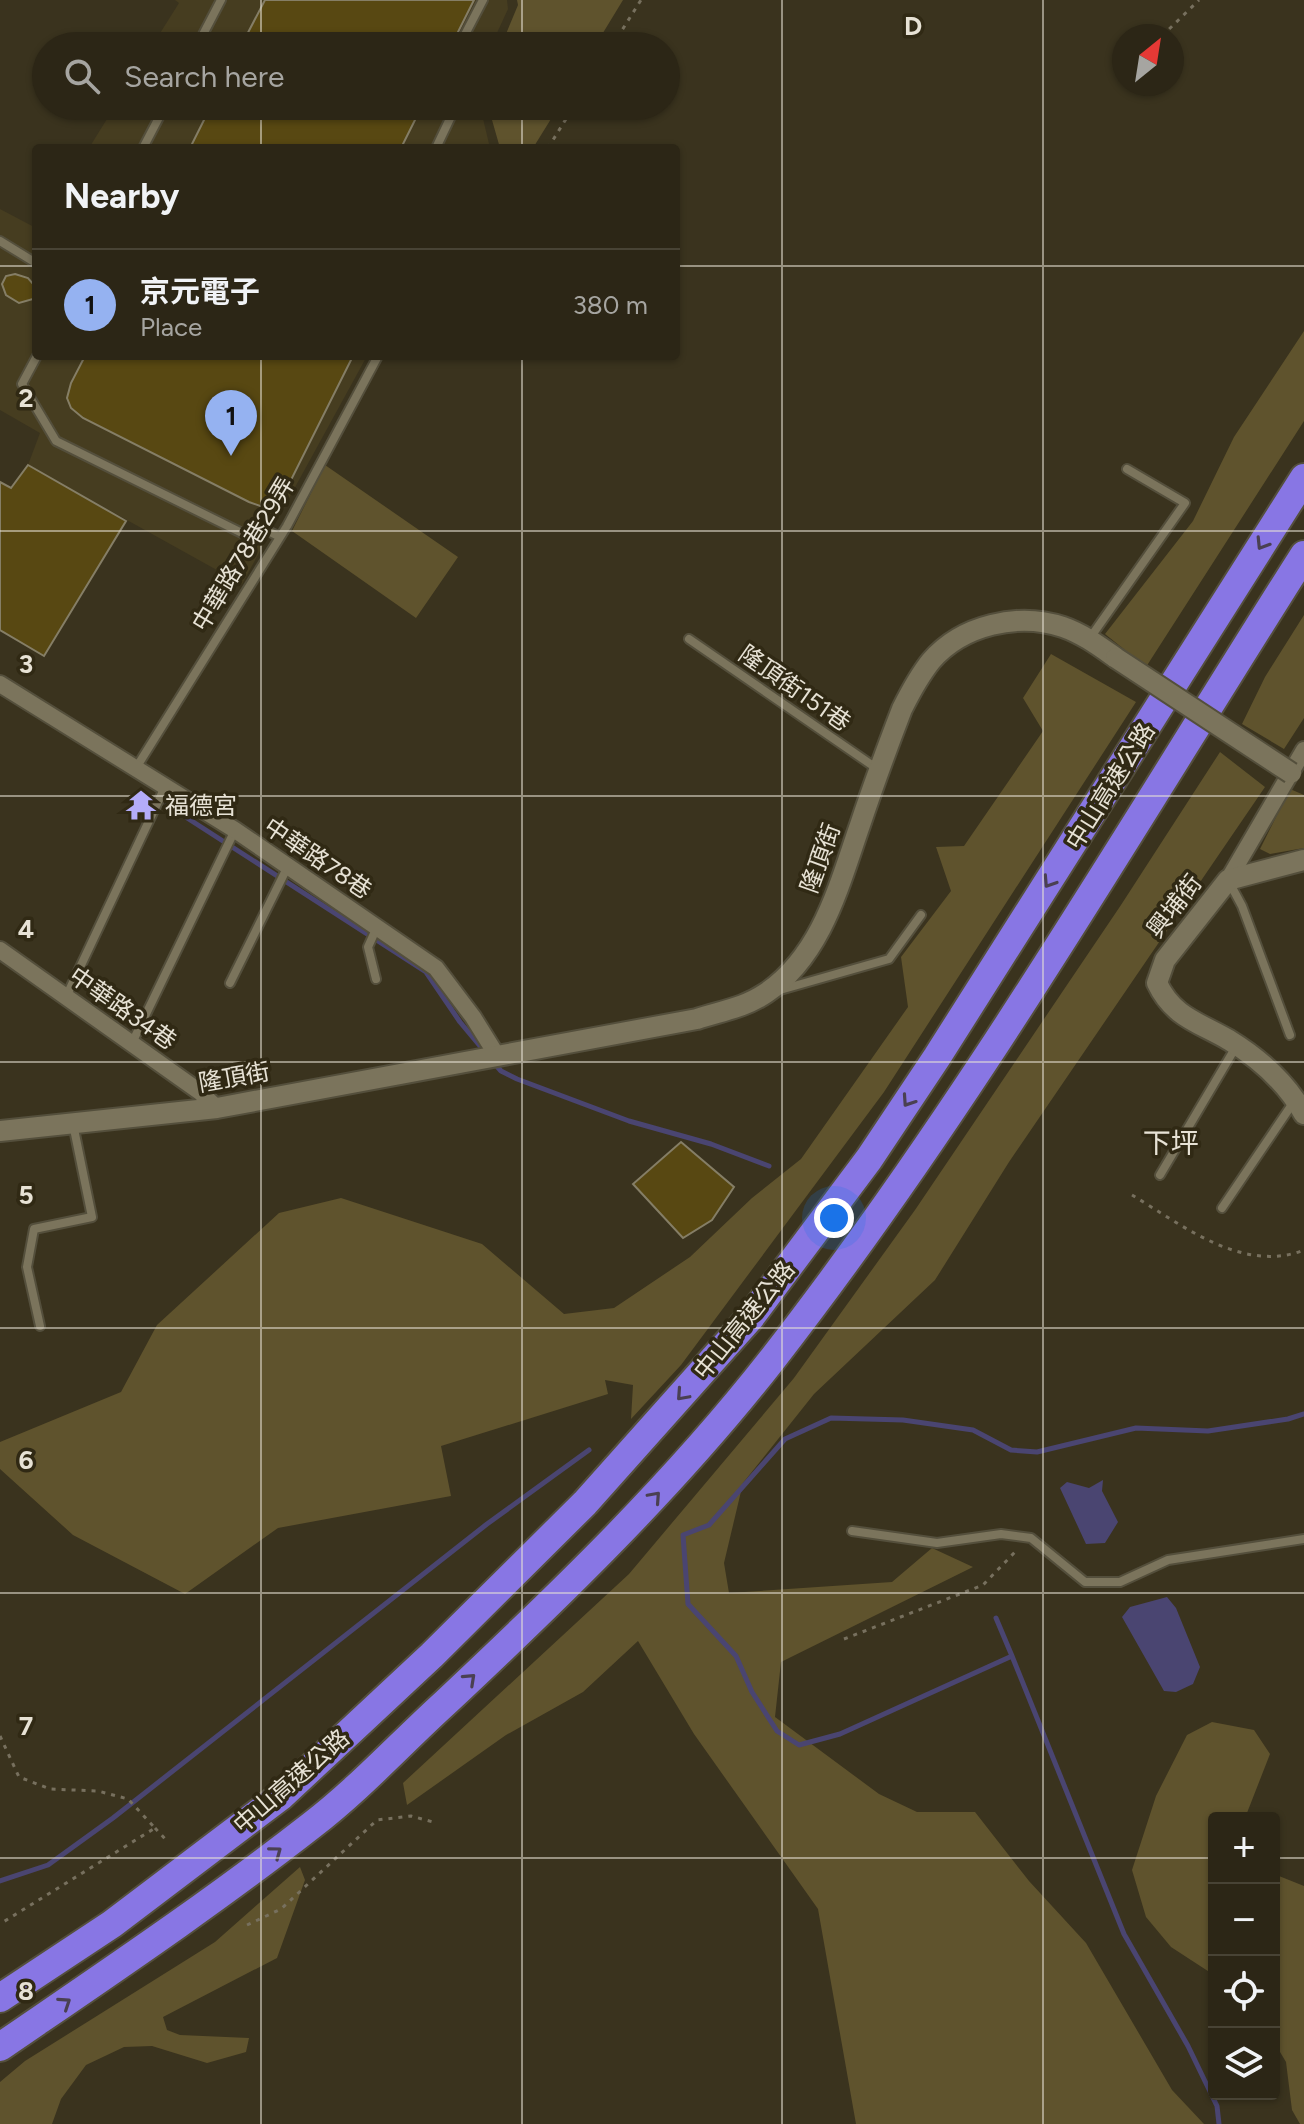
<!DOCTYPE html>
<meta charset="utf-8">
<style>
body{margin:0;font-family:Figtree,"Noto Sans TC",sans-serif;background:#383223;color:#f1f3f6}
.controls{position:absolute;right:24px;bottom:24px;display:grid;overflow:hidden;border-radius:8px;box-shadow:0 2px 6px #0004}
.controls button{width:72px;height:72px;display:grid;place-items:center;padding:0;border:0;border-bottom:2px solid #484335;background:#2c2616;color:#f1f3f6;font:40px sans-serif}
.compass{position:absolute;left:1112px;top:24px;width:72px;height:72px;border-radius:50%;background:#2c2616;box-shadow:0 2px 6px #0004;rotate:30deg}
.you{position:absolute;left:834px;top:1218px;width:28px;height:28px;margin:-20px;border:6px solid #fff;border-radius:50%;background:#1a73e8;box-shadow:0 0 0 12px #1a73e833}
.badge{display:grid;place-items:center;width:52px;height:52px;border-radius:50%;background:#95b2f1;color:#111;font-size:26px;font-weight:700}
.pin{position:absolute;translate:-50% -66px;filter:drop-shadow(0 2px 4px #0008)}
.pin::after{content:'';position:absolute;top:42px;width:28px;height:24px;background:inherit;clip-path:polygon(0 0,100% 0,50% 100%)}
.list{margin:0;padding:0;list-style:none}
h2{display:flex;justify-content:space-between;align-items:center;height:104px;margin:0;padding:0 32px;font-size:34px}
h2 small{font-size:26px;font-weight:400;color:#a6a5a1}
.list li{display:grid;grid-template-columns:52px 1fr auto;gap:24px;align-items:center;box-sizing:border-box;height:112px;padding:0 32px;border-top:2px solid #484335}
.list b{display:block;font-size:30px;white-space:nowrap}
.list p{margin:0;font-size:26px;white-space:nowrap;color:#a6a5a1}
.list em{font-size:26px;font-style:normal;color:#a6a5a1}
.icon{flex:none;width:44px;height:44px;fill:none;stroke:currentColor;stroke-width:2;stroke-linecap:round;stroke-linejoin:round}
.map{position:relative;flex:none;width:1304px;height:2124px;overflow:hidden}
.search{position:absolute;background:#2c2616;box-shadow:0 2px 6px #0004;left:32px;top:32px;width:648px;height:88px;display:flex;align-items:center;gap:20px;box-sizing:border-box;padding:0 28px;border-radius:44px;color:#a6a5a1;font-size:30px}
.panel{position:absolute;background:#2c2616;box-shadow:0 2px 6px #0004;left:32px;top:144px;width:648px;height:216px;border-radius:8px}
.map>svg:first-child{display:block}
.built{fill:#463d20}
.green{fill:#5f532d}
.water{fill:#4a4571}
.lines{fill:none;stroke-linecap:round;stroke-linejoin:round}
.stream{stroke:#4a4571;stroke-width:5}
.building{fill:#584812;stroke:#857e66;stroke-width:2}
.service-casing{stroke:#544f3c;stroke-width:12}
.minor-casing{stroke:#544f3c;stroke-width:20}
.tertiary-casing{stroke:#544f3c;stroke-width:24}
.motorway-casing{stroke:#544f3c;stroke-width:32}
.path{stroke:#77705e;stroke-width:3;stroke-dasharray:4 6;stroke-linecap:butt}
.service{stroke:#7b745c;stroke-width:8}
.minor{stroke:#7b745c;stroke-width:16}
.tertiary{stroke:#7b745c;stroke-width:20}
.motorway{stroke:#8876e4;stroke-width:28}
.tertiary-bridge-casing{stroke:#544f3c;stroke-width:24;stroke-linecap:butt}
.tertiary-bridge{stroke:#7b745c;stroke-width:20}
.oneway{stroke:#4a4052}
.grid{fill:none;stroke:#e7e2d5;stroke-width:2;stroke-opacity:0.55}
.labels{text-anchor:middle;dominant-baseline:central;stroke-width:7;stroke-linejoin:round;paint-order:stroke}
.street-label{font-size:24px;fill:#e7e2d5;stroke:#302914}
.poi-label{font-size:24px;fill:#e7e2d5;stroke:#302914;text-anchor:start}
.quarter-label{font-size:28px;fill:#e7e2d5;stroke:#302914}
.grid-label{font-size:26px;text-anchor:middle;font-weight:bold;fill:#e7e2d5;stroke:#302914;stroke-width:7;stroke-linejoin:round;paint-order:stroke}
</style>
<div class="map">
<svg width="1304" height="2124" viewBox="0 0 1304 2124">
<rect width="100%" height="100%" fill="#3a331e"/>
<path class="built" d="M175,0h332l1,9 -17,37h-339l27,-43z
M115,106h365l10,42h-401z
M0,209l36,19v128h331l-125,228 -214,-119 12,-32 -40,-23z"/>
<path class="green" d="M517,0h106l-28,46h-94l17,-41z
M488,106h71l-26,42h-33z
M1304,331v90l-158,246 -41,-33 88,-113 41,-84z
M325,465l133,92 -42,61 -124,-87z
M1304,615v103l-20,31 -42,-25 23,-47z
M1051,654l85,48 -252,390 -203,273 -50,54 2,-34 -28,-5 3,14 -167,52 10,50 -173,32 -93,66 -112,-59 -73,-66v-27l121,-50 36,-67 122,-112 62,-15 141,46 82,70 50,-6 76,-51 62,-59 49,-39 107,-152 -7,-50 50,-66 -15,-44 28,-1 79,-115 -20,-33z
M1220,752l45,35 -256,375 -74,118 -121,114 -71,89 -19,80 5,30 163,-11 40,-34 41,19 -192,95 -6,55 104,77 38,18h58l54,69 57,62 86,147 32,34h-348l-38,-215 -124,-175 -56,-93 -55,51 -77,43 -99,70 -4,-22 226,-209 165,-196 121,-168 206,-305z
M1290,789l14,6v53l-34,6 -10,-5z
M1212,1722l42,8 16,24 -25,64h-31v157l-43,-28 -25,-30 -14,-47 24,-74 31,-61z
M300,1867l5,13 -28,78 -114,59 4,13 13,5 69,3 -3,14 -39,11 -55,-17 -28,1 -38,18 -25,34 -9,25h-52v-42l25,-21 190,-119z
M1274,1874l30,12v238h-4l-8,-14 -6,-48 -12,-20z"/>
<path class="water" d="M1103,1480l-1,11 16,31 -13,21 -19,1 -26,-56 7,-6 22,6z
M1167,1597l9,11 24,59 -7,17 -17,8 -12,-1 -42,-74 8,-10z"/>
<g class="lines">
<path class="stream" d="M167,805l259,167 34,50 25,30
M494,1063l7,8 16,8 112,42 82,23 58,22
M996,1618l16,38
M0,1881l48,-16 65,-47 374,-294 102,-74
M1219,2124l-2,-18 -29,-60 -64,-112 -112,-278 -172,78 -41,11 -22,-14 -25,-39 -16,-36 -48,-52 -5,-69 26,-10 76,-86 46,-21 72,2 70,10 38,20 26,2 99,-24 72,3 80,-12 16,-5"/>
</g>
<path class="building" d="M265,0h209l-23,46h-210z
M211,106h211l-21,42h-211z
M15,274l13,4 6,7 -1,14 -14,4 -13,-8 -4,-11 4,-8z
M85,356h268l-69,138 -9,10 -12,3 -14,-5 -166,-84 -12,-10 -4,-10 4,-15z
M28,465l98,56 -82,135 -44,-26v-148l11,6z
M681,1142l53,45 -22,33 -29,18 -50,-54z"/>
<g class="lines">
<g class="service-casing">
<path id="service" d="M197,46l24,-46
M459,46l24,-46
M143,148l22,-42
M436,148l20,-42
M0,241l36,22
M37,356l-15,28 34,57 192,95 12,-9 20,10
M1090,638l95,-135 -58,-34
M689,639l190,131
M136,768l151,-242 91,-170
M1228,880l14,26 48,129
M376,979l-8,-32 9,-20
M230,983l58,-117
M780,990l109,-31 32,-44
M66,997l99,-210
M132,1043l103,-213
M1160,1175l77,-130
M1222,1208l73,-108
M40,1326l-13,-59 7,-38 58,-12 -19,-93
M852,1531l85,12 64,-9 30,4 54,44h35l48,-22 136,-21"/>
</g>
<g class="minor-casing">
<path id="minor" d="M0,684l235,146 201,138 37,49 23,37
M1228,880l76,-130
M0,950l200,142 17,16"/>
</g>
<g class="tertiary-casing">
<path id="tertiary" d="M1304,860l-76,20 -63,80 -8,23c16,34 41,39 72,57 31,19 57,42 75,74
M0,1131l217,-23 480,-89c24,-8 47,-11 69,-26 56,-38 73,-108 94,-168 13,-39 27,-77 42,-116 8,-16 17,-33 29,-48 31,-36 87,-49 132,-34 20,7 36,19 53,31"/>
</g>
<g class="motorway-casing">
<path id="motorway" d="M0,1998l112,-74 169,-128 151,-141 153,-152 165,-185 119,-159 68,-102 367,-579
M0,2047c105,-72 211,-143 312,-222 47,-36 89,-82 133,-122 115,-108 229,-218 326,-342 198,-254 360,-534 533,-806"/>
</g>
<path class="path" d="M1162,36l37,-36
M612,46l29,-46
M1122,74l2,-2
M548,148l26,-42
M1132,1195c50,30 111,79 172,55
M844,1639l139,-54 33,-34 3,-1
M0,1736l19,41 31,12 48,2 30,8 27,29 -155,96
M155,1828l12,13
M247,1925l34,-16 96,-89 34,-4 22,6"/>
<use href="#service" class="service"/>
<use href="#minor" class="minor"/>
<use href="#tertiary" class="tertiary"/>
<use href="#motorway" class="motorway"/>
<g class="tertiary-bridge-casing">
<path id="tertiary-bridge" d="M1116,658l175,115"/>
</g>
<use href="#tertiary-bridge" class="tertiary-bridge"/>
</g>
<defs><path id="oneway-chevron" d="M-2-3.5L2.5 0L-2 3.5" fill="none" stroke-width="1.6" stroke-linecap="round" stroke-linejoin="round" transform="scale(2)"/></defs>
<g class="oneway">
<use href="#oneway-chevron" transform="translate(1262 544) rotate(122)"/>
<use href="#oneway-chevron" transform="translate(1049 882) rotate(123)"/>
<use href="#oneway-chevron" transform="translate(908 1101) rotate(124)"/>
<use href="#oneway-chevron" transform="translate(682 1395) rotate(132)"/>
<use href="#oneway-chevron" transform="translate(655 1497) rotate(-48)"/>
<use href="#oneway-chevron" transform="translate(470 1679) rotate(-43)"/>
<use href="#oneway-chevron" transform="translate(276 1852) rotate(-37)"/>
<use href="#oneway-chevron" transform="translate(65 2003) rotate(-34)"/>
</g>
<path class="grid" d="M261,0v46M522,0v46M782,0v2124M1043,0v2124M261,106v42M522,106v42M0,266h36M676,266h628M261,356v1768M522,356v1768M0,531h1304M0,796h1304M0,1062h1304M0,1328h1304M0,1593h1304M0,1858h1214M1274,1858h30"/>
<defs>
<g id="temple-bare" transform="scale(2.4)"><path d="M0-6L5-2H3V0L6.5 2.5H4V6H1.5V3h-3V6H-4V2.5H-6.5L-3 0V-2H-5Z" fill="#b4acf9" stroke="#302914" stroke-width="2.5" paint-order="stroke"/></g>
</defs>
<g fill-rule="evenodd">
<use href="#temple-bare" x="141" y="805"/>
</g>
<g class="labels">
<g class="street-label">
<text transform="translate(243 554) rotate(-59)">中華路78巷29弄</text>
<text transform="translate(795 688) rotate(35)">隆頂街151巷</text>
<text transform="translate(1110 786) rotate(-58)">中山高速公路</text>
<text transform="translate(318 858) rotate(34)">中華路78巷</text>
<text transform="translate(820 858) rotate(-70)">隆頂街</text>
<text transform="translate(1174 906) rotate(-52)">興埔街</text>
<text transform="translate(123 1008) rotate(35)">中華路34巷</text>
<text transform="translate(234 1077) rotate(-10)">隆頂街</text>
<text transform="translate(744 1320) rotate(-51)">中山高速公路</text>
<text transform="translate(291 1781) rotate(-41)">中山高速公路</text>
</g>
<g class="poi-label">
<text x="165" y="805">福德宮</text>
</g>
<g class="quarter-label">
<text x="1171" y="1143">下坪</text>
</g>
</g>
<g class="grid-label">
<text x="913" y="35">D</text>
<text x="26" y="407">2</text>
<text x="26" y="673">3</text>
<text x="26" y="938">4</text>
<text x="26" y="1204">5</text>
<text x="26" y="1469">6</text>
<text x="26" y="1735">7</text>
<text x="26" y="2000">8</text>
</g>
</svg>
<div class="controls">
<button>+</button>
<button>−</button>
<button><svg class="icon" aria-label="locate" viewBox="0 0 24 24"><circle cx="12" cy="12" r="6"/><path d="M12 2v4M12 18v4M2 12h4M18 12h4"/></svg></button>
<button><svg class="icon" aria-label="layers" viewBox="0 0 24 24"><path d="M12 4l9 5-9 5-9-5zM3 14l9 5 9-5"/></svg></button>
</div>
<svg class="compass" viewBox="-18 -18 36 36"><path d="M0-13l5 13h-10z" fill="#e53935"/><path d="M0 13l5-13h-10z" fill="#a6a5a1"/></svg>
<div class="you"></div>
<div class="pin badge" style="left:231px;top:456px">1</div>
<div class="search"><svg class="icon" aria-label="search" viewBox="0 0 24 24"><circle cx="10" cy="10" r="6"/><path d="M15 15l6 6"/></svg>Search here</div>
<section class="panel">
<h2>Nearby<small></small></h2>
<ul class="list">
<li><span class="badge">1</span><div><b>京元電子</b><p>Place</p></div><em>380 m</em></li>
</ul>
</section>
</div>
